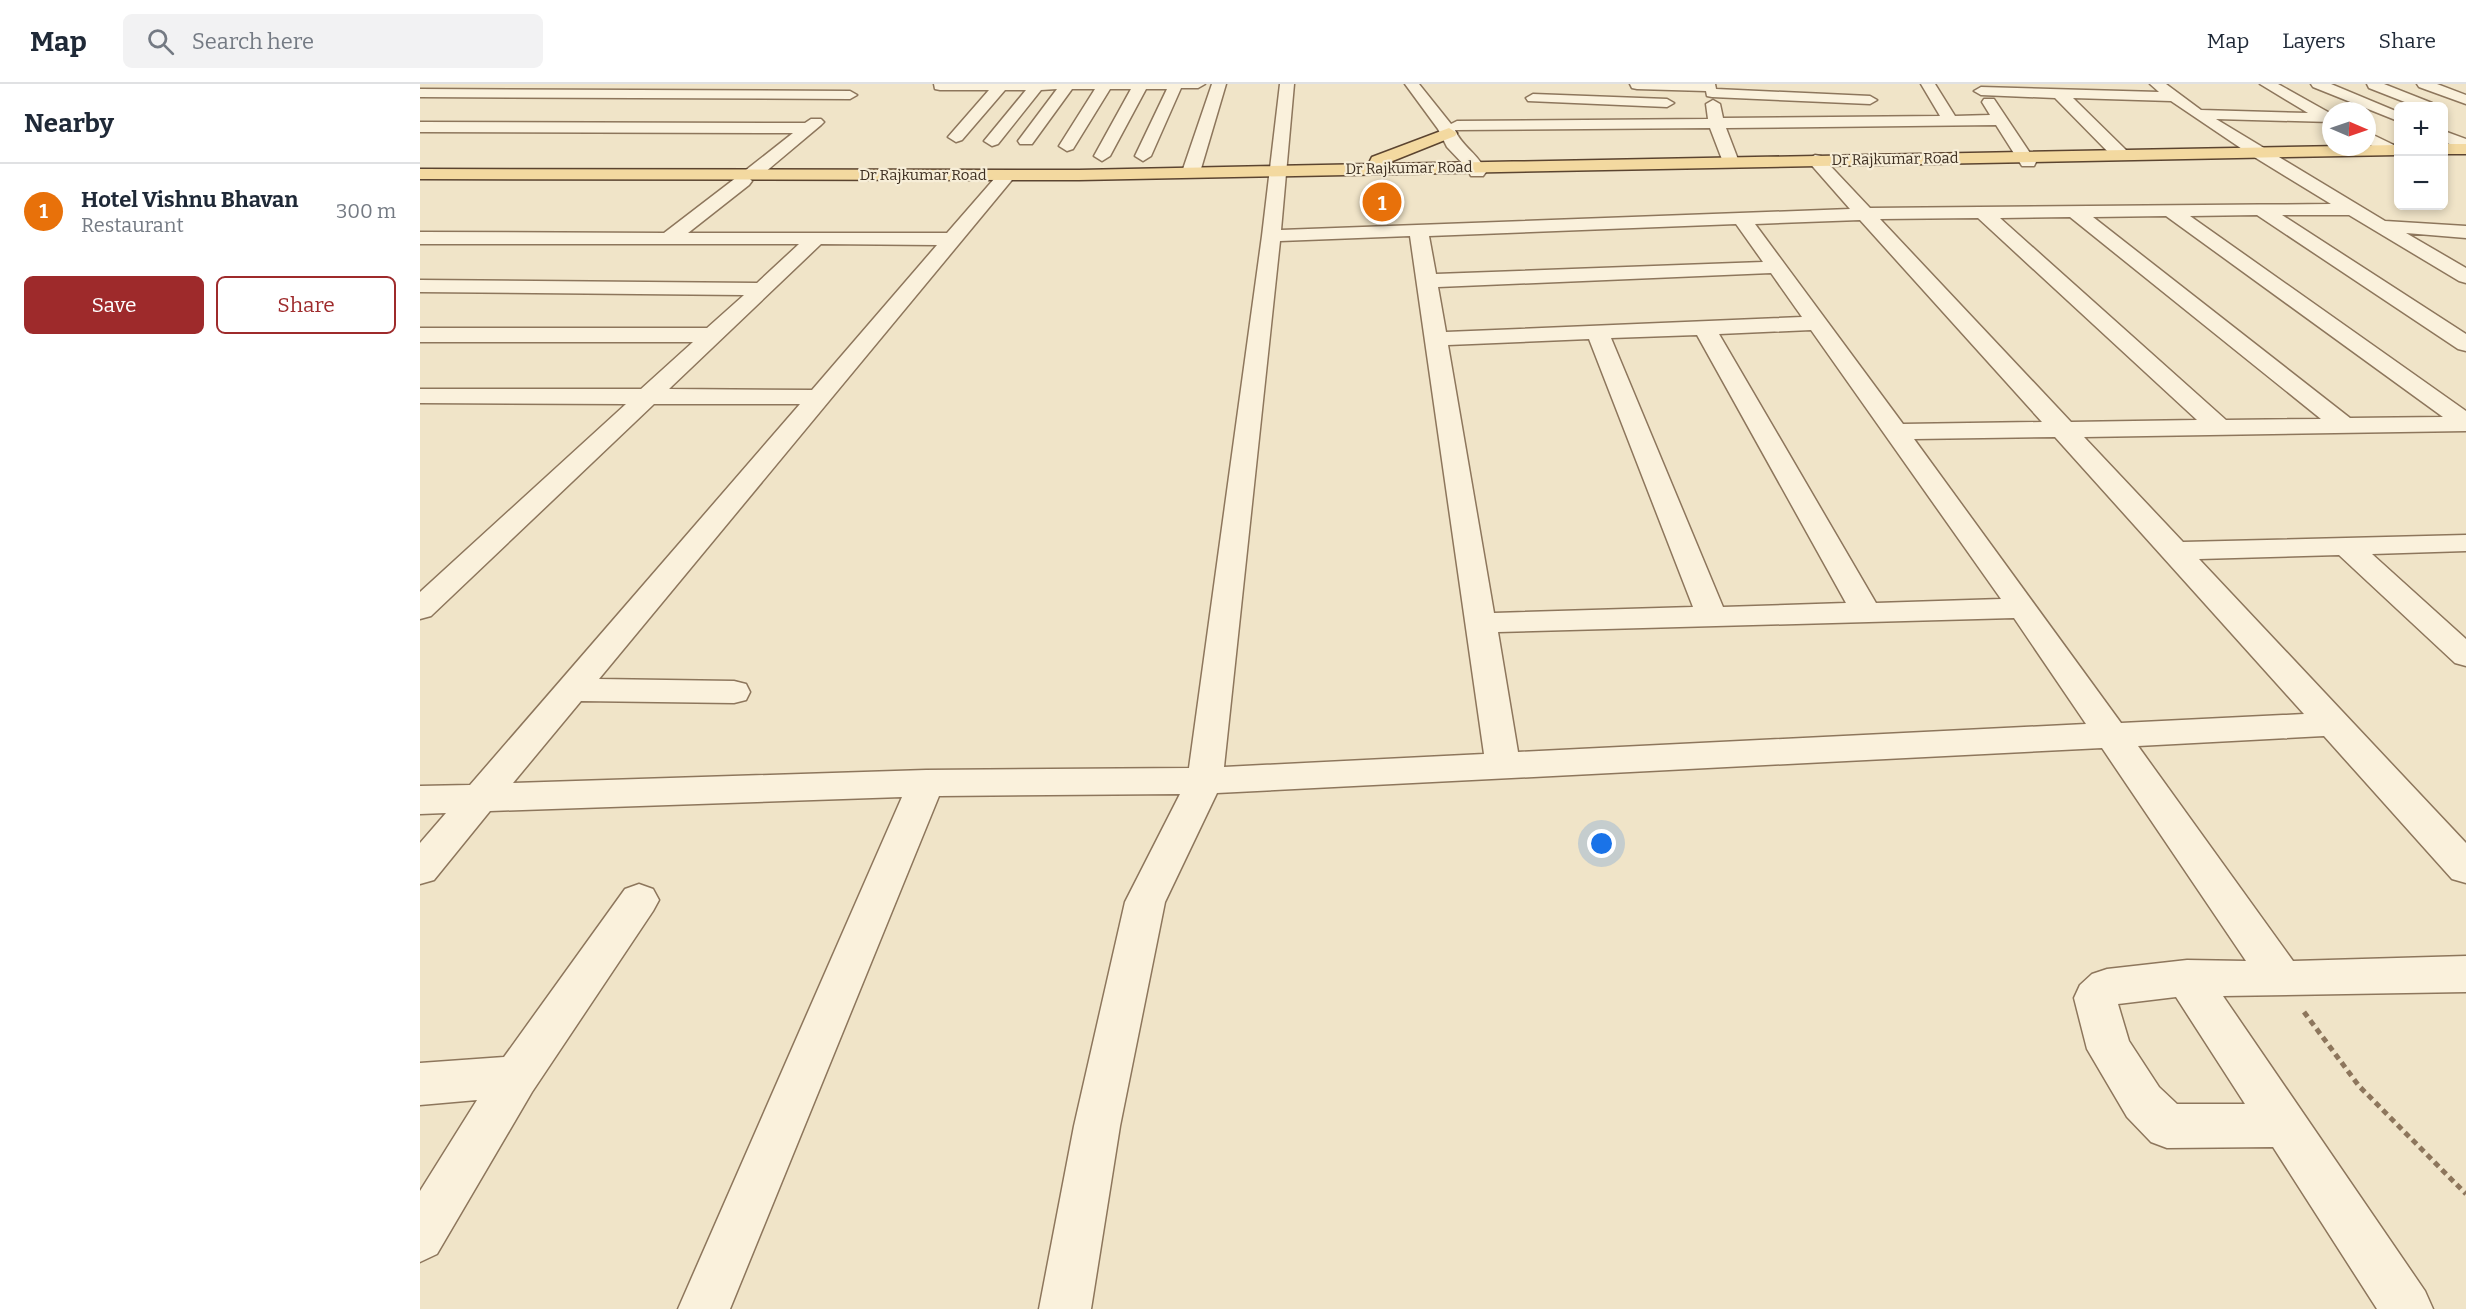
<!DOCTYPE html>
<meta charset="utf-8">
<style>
body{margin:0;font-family:Bitter,serif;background:#f2f2f3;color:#1f2937}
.controls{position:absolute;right:18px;top:18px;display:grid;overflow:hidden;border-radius:9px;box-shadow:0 3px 9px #0003}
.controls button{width:54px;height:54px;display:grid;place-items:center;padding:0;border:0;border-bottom:2px solid #e0e1e3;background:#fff;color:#1f2937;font:30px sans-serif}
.compass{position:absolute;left:1902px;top:18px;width:54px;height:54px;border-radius:50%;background:#fff;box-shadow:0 3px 9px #0003;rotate:92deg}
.you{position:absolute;left:1182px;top:760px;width:21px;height:21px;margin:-15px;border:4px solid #fff;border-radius:50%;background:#1a73e8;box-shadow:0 0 0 9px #1a73e833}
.badge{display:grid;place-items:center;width:39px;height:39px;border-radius:50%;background:#9e2a2b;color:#fff;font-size:20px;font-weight:700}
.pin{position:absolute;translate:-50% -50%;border:3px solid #fff;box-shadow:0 2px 6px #0006}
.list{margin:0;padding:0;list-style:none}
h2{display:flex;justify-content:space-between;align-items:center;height:78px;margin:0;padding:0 24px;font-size:26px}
h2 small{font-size:20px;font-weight:400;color:#747a83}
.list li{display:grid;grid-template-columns:39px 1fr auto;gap:18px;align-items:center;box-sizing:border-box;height:96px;padding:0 24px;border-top:2px solid #e0e1e3}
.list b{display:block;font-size:22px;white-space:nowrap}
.list p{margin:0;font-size:20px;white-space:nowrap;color:#747a83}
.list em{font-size:20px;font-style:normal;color:#747a83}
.actions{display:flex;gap:12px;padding:18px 24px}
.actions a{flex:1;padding:14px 0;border:2px solid #9e2a2b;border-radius:9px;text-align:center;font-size:21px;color:#9e2a2b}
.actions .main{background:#9e2a2b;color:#fff}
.icon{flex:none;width:33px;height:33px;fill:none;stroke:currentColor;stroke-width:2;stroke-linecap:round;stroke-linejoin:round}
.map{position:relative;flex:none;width:2046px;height:1225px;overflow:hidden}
header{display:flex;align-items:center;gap:36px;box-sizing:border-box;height:84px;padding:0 30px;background:#fff;border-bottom:2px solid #e0e1e3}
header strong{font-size:28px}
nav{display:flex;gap:33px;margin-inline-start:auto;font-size:21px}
.search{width:420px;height:54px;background:#f2f2f3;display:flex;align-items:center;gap:15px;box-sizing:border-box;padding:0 21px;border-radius:9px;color:#747a83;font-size:22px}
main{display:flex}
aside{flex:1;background:#fff}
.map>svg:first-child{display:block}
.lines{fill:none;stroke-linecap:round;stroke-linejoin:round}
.minor-casing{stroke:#8d765c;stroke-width:3}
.major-casing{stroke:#5b4430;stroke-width:3}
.path{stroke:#8d765c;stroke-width:5;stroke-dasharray:6 4.5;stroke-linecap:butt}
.minor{fill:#faf1dc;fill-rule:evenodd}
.major{fill:#f3d9a0;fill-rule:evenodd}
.labels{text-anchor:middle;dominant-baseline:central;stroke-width:4.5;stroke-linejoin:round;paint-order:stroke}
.far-street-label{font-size:15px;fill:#3d2e20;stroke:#f7eed8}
</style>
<header>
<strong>Map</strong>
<div class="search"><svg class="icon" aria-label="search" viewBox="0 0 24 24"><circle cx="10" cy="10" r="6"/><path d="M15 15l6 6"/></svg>Search here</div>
<nav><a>Map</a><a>Layers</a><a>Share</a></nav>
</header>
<main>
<aside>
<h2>Nearby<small></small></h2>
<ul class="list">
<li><span class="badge" style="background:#e8710a">1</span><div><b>Hotel Vishnu Bhavan</b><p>Restaurant</p></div><em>300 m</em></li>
</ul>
<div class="actions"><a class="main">Save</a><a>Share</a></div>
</aside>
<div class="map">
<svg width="2046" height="1225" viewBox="0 0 2046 1225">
<rect width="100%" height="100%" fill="#f0e4c8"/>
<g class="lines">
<g class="minor-casing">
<path id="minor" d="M514,0h271l-7,4h-17l-30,68 -8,5 -8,-5 32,-67h-21l-36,67 -8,5 -8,-5 37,-67h-21l-37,60 -6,2 -8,-5 36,-57h-23l-40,55h-12l-2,-3 39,-52 -16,1 -43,54 -6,2 -8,-5 42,-51h-21l-43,50 -6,2 -8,-5 41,-47h-49l-5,-1z
M792,0h14l-26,88 -3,4h-12l-3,-4z
M860,0h14l-13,146 569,-21 -43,-49 8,-5 6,1 49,52 461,-4 -80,-49 -80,-54 -98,-3 53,52 2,4 -8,5 -6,-1 -59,-60 -74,-3 -7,-4 7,-4 178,5 -9,-8h16l35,26 107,3 -48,-29h18l50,28 3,2v8l-115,-3 169,102 81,5v12l-60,-5 60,35v15l-7,-2 -110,-66h-67l184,119v17l-8,-2 -201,-134 -67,1 276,195v20l-382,6 99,105 283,-7v16l-94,3 94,85v27l-11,-3 -116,-108 -140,4 267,284v40l-14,-4 -128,-143 -186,10 155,215 173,-5v36l-243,4 202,295 8,18h-56l-104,-162 -106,1 -16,-6 -24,-25 -40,-68 -13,-51 6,-13 12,-11 15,-5 80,-9 59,1 -144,-213 -885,45 -52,109 -45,224 -29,183h-52l35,-183 51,-224 55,-108 -241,2 -209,513h-52l224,-512 -412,14 -56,69 -14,4v-41l26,-30 -26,1v-28l50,-1 330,-381h-146l-223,212 -11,3v-27l206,-188 -206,-1v-14h221l52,-47h-273v-14h287l37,-33 -324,-3v-12l337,3 42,-39h-379v-12l244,1 73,-56 8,-1 -2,-2 3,-4 47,-37 -373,-1v-10l385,1 6,-4h10l3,3 -3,3 -63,53 -8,1 2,2 -3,4 -61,48h259l54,-62h12l3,4 -417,504 135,2 12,3 4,8 -4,8 -12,3 -153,-2 -68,82 413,-13 263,-2 73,-532zM1746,132l277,201 -93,1 -257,-201zM1650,133l251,202 -95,1 -226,-202zM1558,134l219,202 -126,2 -191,-203zM1440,136l182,202 -139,2 -148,-200zM1316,140l27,38 -327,12 -7,-38zM990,152l74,518 -260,13 56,-526zM401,160l116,1 -125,145 -143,-1zM1351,189l31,44 -356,15 -8,-45zM1391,246l190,269 -125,4 -157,-269zM1277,251l149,268 -123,4 -112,-269zM1169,255l104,268 -199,6 -46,-268zM1635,353l249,277 -183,9 -207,-284zM1594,534l72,106 -568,28 -20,-120zM1756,913l69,107h-68l-18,-17 -30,-46 -11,-37z
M985,0h14l32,40 6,-3 251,-2 -2,-15 7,-4 7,4 3,14 217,-2 -19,-32h14l20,32 35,-1 -8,-13 2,-3h10l42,63 -2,4h-12l-26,-41 -270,3 13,34 -8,5 -8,-5 -13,-34 -255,2c7,17 25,25 31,42l-3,4h-12l-4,-8 -20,-21 -9,-18z
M1210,0h85l1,5 154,7 7,4 -7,4 -158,-7 -5,-1 -1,-5 -69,-2 -5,-1z
M1891,0h20l67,28v9l-85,-34z
M1947,0h17l48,19 3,3h-20l-46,-18z
M1997,0h20l29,11v9l-47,-17z
M0,5l430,2 7,4 -7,4 -430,-2z
M1113,10l134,5 7,4 -7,4 -139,-6 -2,-3z
M2024,47l22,8v11l-22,-8z
M1947,48l31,15v5c-10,5 -21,-3 -31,-9z
M219,800l14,5 6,11 -6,11 -121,181 -95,162 -17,8v-71l57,-91 -57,5v-42l84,-6 121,-168z"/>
</g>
<g class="major-casing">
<path id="major" d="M1029,44l8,5 -2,3 -70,28 1013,-19v10l-1319,25 -659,-1v-10l659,1 293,-6 -2,-3 2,-4z
M2024,60h22v10h-22z"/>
</g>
<path class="path" d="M1884,928l55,74 107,108"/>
<use href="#minor" class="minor"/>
<use href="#major" class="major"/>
</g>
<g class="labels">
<g class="far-street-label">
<text transform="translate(1475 75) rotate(-1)">Dr Rajkumar Road</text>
<text transform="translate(989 84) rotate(-1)">Dr Rajkumar Road</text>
<text x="503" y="91">Dr Rajkumar Road</text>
</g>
</g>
</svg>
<div class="controls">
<button>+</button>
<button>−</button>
</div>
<svg class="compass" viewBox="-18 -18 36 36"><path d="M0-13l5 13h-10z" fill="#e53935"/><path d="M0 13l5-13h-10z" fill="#747a83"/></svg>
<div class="you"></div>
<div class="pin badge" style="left:962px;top:118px;background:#e8710a">1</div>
</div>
</main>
